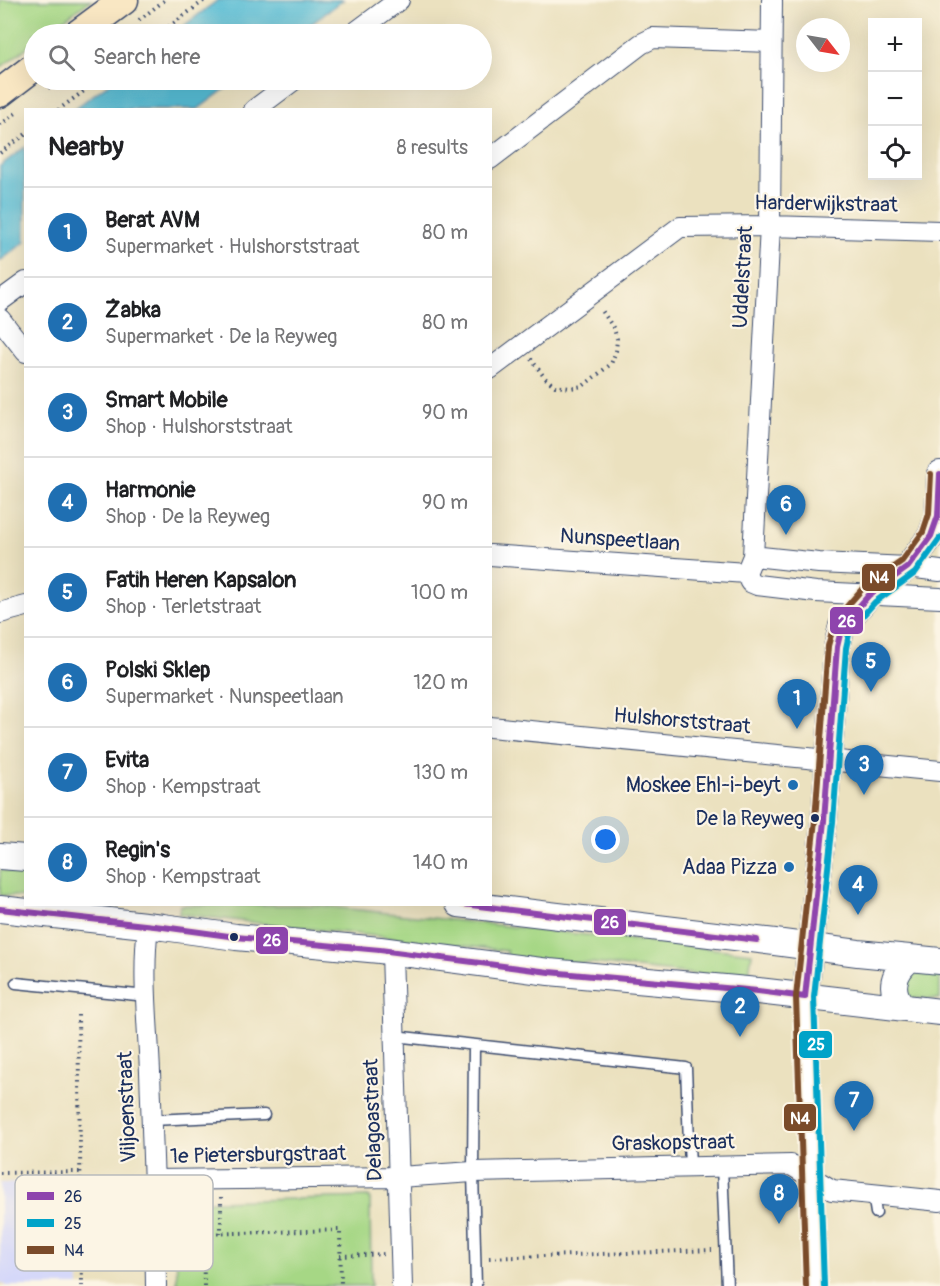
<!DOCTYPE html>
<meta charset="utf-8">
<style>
body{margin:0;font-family:Pangolin,sans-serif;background:#f2f2f2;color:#202124}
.controls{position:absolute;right:18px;top:18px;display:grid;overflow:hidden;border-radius:0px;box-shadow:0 6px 24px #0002}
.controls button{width:54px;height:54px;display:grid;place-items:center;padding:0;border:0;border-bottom:2px solid #e0e0e0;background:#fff;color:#202124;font:30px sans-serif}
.compass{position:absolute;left:796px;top:18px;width:54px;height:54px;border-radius:50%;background:#fff;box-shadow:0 6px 24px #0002;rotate:121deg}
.you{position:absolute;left:606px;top:840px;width:21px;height:21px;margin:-15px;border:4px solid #fff;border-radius:50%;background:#1a73e8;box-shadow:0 0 0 9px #1a73e833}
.badge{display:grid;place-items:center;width:39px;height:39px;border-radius:50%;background:#1f6fb2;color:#fff;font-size:20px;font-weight:700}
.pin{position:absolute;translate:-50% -50px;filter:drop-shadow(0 2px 3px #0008)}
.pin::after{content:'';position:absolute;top:32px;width:21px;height:18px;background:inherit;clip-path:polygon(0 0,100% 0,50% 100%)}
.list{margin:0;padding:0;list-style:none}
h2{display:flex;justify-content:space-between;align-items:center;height:78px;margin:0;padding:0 24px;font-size:26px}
h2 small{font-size:20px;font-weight:400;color:#757577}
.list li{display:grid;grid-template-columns:39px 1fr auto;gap:18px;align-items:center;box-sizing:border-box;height:90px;padding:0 24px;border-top:2px solid #e0e0e0}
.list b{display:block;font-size:22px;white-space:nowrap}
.list p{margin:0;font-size:20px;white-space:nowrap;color:#757577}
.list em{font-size:20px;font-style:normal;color:#757577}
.icon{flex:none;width:33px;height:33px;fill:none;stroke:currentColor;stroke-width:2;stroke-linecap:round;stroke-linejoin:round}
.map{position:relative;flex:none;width:940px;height:1286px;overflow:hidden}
.search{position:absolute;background:#fff;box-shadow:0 6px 24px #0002;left:24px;top:24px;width:468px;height:66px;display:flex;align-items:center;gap:15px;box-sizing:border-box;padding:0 21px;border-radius:33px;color:#757577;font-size:22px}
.panel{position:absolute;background:#fff;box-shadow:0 6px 24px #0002;left:24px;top:108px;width:468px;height:798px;border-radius:0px}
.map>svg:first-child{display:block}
.built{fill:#d5d8f9}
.green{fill:#a6d785;stroke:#608372;stroke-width:1.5}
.water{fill:#56bcd4;stroke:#387699;stroke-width:1.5}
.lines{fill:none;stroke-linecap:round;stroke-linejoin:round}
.service-casing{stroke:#3a4a6d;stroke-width:13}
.minor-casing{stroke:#3a4a6d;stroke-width:22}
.tertiary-casing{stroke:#3a4a6d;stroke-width:28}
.secondary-casing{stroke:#3a4a6d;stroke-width:31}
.path{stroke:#3a4a6d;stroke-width:4;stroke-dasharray:1.5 4.5;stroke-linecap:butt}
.service{stroke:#fff;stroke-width:10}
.minor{stroke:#fff;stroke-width:20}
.tertiary{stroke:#fff;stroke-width:26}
.secondary{stroke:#f9e7c3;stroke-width:28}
.bus-1-casing{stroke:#fcf5e5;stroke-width:10}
.bus-2-casing{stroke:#fcf5e5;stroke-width:10}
.bus-3-casing{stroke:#fcf5e5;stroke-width:10}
.bus-1{stroke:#8e44ad;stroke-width:6}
.bus-2{stroke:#01a3c8;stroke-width:6}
.bus-3{stroke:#7a4b2a;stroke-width:6}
.poi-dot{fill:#1f6fb2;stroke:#fcf5e5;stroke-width:2}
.bus-dot{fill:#1b2f5e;stroke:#fcf5e5;stroke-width:2}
.labels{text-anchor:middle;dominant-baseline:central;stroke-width:4.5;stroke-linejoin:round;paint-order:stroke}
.bus-label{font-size:20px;fill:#1b2f5e;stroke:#fcf5e5;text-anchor:end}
.street-label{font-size:21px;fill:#1b2f5e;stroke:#fcf5e5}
.poi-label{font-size:21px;fill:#1b2f5e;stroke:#fcf5e5;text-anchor:end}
.key{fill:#fcf5e5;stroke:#b8babc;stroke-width:1.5}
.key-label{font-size:16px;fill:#1b2f5e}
.line-badge{stroke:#fcf5e5;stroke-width:2}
.badge-label{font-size:16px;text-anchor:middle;font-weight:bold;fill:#fff}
</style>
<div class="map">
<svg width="940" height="1286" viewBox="0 0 940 1286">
<rect width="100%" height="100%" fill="#fcf5e5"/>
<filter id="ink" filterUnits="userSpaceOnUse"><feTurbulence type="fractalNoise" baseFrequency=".0167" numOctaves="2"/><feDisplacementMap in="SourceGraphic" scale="12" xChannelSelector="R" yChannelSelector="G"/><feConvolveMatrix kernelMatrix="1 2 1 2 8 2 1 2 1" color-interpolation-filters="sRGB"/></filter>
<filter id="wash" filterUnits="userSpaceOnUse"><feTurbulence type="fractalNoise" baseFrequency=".008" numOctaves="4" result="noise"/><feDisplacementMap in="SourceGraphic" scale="24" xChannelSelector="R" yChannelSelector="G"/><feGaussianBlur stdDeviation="1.35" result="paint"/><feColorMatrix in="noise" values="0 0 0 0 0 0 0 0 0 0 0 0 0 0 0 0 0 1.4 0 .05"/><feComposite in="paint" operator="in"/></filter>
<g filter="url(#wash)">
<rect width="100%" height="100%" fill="#ebe1bf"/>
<path class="built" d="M76,1181l3,105h-72l-7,-4v-99z"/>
<path class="green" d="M0,0h91l-47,34h-10v8l-34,26z
M0,870l25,3v24l-25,-2z
M180,905h134l438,48 -4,27 -157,-17 -59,-2 -25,-2v-8l-328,-37z
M916,971l24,2v26l-34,-1 -1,-20z
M370,1197l1,89h-194l-2,-84z"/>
<path class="water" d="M218,0h125l-45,34h-125z
M114,80h123l-39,29h-124z
M25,147v95l-25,19v-95z"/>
</g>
<g filter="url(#ink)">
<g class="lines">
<g class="service-casing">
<path id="service" d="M16,983l131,13
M394,1036l292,32 4,99
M474,1045l-1,127 3,114
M152,1120l112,-5
M722,1166l5,120
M873,1194l3,19"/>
</g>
<g class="minor-casing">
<path id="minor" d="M772,0l-2,226 -17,330 -7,17 4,9 7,3 59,7 124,6
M353,34l46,-34
M254,110l40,-30
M490,159l151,-115 12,-6 118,4
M0,301l26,-19
M0,319l26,33
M490,369l190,-142 90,-1 170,5
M490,555l256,18
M753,556l66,7 89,4 32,4
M0,613l26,-7
M490,727l450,44
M148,926c-6,48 0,98 2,146 3,71 5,143 6,214
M392,952l10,334
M805,997l10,289
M154,1180l245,-3 74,-5 318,-7 41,25 108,11"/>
</g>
<g class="tertiary-casing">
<path id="tertiary" d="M0,856l26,2
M459,904l316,38 83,11 82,8
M0,909l163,18 73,10 144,13 169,22 209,19 182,21
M805,997l19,-176 13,-174 5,-21 27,-31 39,-28 23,-31 7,-20 2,-42
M904,1008c-3,-4 -7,-8 -8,-12 -6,-15 3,-29 14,-37"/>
</g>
<g class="secondary-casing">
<path id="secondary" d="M78,34l46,-34
M0,93l34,-26"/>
</g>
<path class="path" d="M139,20l26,-20
M47,34l9,-6
M159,34l46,-34
M48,88l12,-8
M58,110l41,-30
M0,125l16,-12
M0,153l26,-19
M531,359l14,19 10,8 16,2 12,-2 28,-22 5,-13 1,-12 -3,-10 -13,-20
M78,1015l4,271
M0,1173l80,-1
M221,1197v37
M340,1256l45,-2
M489,1258l223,-8
M204,1286l-1,-52 137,-4 1,56"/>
<use href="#service" class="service"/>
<use href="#minor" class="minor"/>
<use href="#tertiary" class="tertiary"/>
<use href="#secondary" class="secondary"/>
<g class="bus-1-casing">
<path id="bus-1" d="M463,904l294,36
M0,909l163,18 73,10 144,13 169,22 209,19 47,6 19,-176 13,-174 5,-21 27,-31 39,-28 23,-31 7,-20 2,-42"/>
</g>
<g class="bus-2-casing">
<path id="bus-2" d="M824,1286l-10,-289 19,-175 13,-174 4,-18 25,-28 40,-29 25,-35"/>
</g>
<g class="bus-3-casing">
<path id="bus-3" d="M806,1286l-10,-289 19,-177 13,-174 7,-26 28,-32 39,-27 21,-29 6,-18 2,-40"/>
</g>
<use href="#bus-1" class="bus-1"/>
<use href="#bus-2" class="bus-2"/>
<use href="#bus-3" class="bus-3"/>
</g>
</g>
<g class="poi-dot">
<circle cx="793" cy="785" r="6"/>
<circle cx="789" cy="867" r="6"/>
</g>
<g class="bus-dot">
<circle cx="815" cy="818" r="5"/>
<circle cx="234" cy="937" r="5"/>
</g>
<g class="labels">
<g class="bus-label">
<text x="804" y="818">De la Reyweg</text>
</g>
<g class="street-label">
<text transform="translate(826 204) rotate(1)">Harderwijkstraat</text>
<text transform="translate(743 277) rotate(-87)">Uddelstraat</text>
<text transform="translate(620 540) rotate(4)">Nunspeetlaan</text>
<text transform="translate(682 721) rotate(5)">Hulshorststraat</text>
<text transform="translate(127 1107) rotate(-92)">Viljoenstraat</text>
<text transform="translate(373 1120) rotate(-92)">Delagoastraat</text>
<text transform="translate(673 1143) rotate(-1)">Graskopstraat</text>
<text transform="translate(258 1155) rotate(-1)">1e Pietersburgstraat</text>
</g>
<g class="poi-label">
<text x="781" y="785">Moskee Ehl-i-beyt</text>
<text x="777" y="867">Adaa Pizza</text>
</g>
</g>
<rect x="15" y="1175" width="198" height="96" rx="9" class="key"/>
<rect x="27" y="1192" width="27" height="8" fill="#8e44ad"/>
<rect x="27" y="1219" width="27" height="8" fill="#01a3c8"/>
<rect x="27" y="1246" width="27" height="8" fill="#7a4b2a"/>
<g class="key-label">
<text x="64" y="1202">26</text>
<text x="64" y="1229">25</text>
<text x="64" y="1256">N4</text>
</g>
<g class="line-badge">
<rect x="861" y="563" width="35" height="29" rx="6" fill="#7a4b2a"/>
<rect x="829" y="606" width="35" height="29" rx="6" fill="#8e44ad"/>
<rect x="593" y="908" width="34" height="28" rx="6" fill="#8e44ad"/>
<rect x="255" y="926" width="34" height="29" rx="6" fill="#8e44ad"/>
<rect x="798" y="1030" width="35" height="29" rx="6" fill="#01a3c8"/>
<rect x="783" y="1103" width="34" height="29" rx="6" fill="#7a4b2a"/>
</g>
<g class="badge-label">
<text x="879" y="583">N4</text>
<text x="847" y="627">26</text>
<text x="610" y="928">26</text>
<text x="272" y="946">26</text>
<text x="816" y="1050">25</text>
<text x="800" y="1124">N4</text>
</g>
</svg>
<div class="controls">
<button>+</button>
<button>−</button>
<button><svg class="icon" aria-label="locate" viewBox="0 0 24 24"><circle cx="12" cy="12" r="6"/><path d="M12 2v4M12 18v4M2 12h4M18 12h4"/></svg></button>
</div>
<svg class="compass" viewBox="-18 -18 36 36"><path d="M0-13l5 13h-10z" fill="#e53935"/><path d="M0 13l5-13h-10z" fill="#757577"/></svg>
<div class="you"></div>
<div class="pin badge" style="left:797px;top:729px">1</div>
<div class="pin badge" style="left:740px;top:1037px">2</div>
<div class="pin badge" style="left:864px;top:795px">3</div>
<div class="pin badge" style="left:858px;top:915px">4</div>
<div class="pin badge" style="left:871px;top:692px">5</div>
<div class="pin badge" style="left:786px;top:535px">6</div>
<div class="pin badge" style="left:854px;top:1131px">7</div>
<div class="pin badge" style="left:779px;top:1224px">8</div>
<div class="search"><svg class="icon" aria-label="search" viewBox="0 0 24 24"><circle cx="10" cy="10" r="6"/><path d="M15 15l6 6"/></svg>Search here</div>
<section class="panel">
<h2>Nearby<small>8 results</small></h2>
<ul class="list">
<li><span class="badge">1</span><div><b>Berat AVM</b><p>Supermarket · Hulshorststraat</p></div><em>80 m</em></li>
<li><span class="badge">2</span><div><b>Żabka</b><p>Supermarket · De la Reyweg</p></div><em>80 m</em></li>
<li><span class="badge">3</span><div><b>Smart Mobile</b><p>Shop · Hulshorststraat</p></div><em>90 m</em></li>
<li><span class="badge">4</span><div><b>Harmonie</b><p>Shop · De la Reyweg</p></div><em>90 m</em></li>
<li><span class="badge">5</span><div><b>Fatih Heren Kapsalon</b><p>Shop · Terletstraat</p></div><em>100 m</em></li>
<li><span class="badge">6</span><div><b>Polski Sklep</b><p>Supermarket · Nunspeetlaan</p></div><em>120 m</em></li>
<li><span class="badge">7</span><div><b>Evita</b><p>Shop · Kempstraat</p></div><em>130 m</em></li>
<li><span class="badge">8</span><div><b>Regin's</b><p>Shop · Kempstraat</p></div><em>140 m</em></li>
</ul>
</section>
</div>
